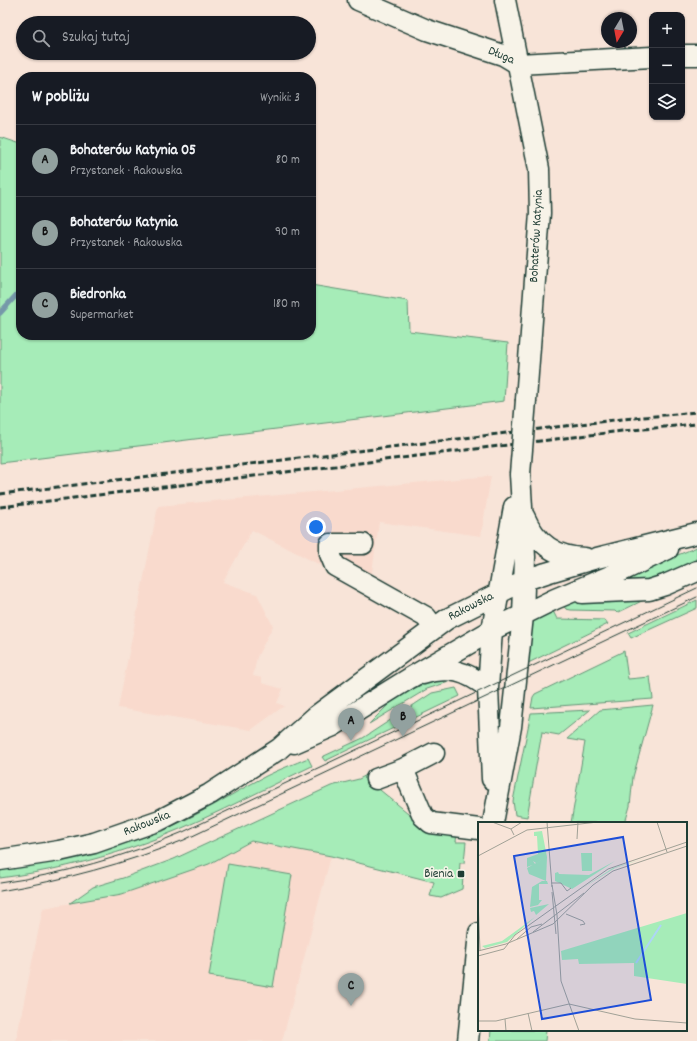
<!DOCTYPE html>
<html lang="pl">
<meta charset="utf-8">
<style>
body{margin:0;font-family:Dekko,sans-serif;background:#242831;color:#f1f3f6}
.controls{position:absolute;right:12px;top:12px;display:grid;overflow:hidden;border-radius:8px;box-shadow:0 1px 3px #0004}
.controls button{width:36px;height:36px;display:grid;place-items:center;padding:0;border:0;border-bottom:1px solid #363941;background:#171b24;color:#f1f3f6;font:20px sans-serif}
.compass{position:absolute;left:601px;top:12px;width:36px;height:36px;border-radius:50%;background:#171b24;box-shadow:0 1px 3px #0004;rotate:190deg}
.you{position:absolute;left:316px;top:527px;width:14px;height:14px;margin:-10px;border:3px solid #fff;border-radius:50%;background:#1a73e8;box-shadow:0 0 0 6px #1a73e833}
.badge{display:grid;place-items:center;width:26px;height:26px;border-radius:50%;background:#92a19f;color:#111;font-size:13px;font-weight:700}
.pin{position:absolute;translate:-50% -33px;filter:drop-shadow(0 1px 2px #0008)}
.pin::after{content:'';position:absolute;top:21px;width:14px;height:12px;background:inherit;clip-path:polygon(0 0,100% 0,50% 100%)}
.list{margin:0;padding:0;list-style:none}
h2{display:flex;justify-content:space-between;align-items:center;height:52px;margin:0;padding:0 16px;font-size:17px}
h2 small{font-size:13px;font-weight:400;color:#9ea1a6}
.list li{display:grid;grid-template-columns:26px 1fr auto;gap:12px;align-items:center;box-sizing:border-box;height:72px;padding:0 16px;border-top:1px solid #363941}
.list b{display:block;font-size:15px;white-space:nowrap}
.list p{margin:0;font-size:13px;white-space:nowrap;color:#9ea1a6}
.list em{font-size:13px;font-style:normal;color:#9ea1a6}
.icon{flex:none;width:22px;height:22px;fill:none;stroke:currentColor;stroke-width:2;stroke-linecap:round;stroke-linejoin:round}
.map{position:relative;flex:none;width:697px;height:1041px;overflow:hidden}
.search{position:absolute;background:#171b24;box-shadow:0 1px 3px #0004;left:16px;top:16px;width:300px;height:44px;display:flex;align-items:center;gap:10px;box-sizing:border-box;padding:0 14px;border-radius:22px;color:#9ea1a6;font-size:15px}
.panel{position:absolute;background:#171b24;box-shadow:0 1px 3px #0004;left:16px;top:72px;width:300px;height:268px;border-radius:16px}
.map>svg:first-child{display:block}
.built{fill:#f9dacd}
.green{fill:#a6ecb8;stroke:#629476}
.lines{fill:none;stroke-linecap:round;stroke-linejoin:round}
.stream{stroke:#7498a9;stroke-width:5.5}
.minor-casing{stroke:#1f3d34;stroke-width:23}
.minor{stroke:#f7f3e8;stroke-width:20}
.tram{stroke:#1f3d34;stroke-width:1}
.rail{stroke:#1f3d34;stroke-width:3;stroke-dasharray:6 3;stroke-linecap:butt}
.minor-bridge-casing{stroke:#1f3d34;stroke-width:23;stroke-linecap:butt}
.minor-bridge{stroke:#f7f3e8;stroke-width:20}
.poi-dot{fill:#1f3d34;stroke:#f7f3e8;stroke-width:1.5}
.labels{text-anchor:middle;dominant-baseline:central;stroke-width:3.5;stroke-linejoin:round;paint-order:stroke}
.street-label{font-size:13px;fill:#1f3d34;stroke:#f7f3e8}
.poi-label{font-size:13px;fill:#1f3d34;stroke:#f7f3e8;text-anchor:end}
.inset-river{fill:none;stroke:#add5f7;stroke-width:2}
.inset-road{fill:none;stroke:#a1a196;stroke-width:1}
.view{fill:#1d4ed8;fill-opacity:0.15;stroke:#1d4ed8;stroke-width:2}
.inset-edge{fill:none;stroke:#1f3d34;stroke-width:2}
</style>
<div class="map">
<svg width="697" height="1041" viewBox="0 0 697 1041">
<rect width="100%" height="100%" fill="#f8e4d8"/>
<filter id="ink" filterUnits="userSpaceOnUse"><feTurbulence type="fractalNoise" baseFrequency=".025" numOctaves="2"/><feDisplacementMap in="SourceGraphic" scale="8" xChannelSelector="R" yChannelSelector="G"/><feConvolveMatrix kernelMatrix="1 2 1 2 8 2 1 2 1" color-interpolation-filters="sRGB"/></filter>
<g filter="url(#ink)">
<path class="built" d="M491,476l-10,60 -102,-14 -8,58 -45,-12 -74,-38 -29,52 34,12 16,32 -16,31 -4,19 9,2v5l21,6 -6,14 7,3 -33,24 -133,-22 40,-202z
M251,841l80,15 -49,185h-266l27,-133 79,-14 87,-30z"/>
<path class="green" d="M0,137l21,7v191h290v-50l97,16 1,30 99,12 -4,58 -504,62z
M697,547v18l-51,19 -31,-3z
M648,598l-31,15 -2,-2 -44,-1 -5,-1 -5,-6 16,-2z
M697,600v8l-66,30 -3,-5z
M552,609l5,10 48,1 3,4 -86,42 8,-37 4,-9z
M624,651l4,28 22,-2 3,22 -122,9 2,-11 2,-3z
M433,679l22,1 -28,9 -58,35 25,-25z
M456,688l4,8 -135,65 -3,-4 41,-19 69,-45z
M653,705l-20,72 -3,29 -5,17h-54l14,-81 -18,-3 33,-29z
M590,710l-31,25 -17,-3 -15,85 -12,-2 -2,-14 18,-88z
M308,758l4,8c-59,28 -117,60 -179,81 -43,15 -88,25 -133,31v-8c66,-9 134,-24 195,-55 24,-12 47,-27 71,-39 14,-7 28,-12 42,-18z
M372,772l8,18 50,41 27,1 -1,10h10l-2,21h-4l-1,13 4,1 -1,12 -21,9 -11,-2 4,-14 -103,-26 -80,-15 -42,23 -87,30 -52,9 23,-16 30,-9 51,-19 157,-73 28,-7z
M228,864l64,11 -19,112 -64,-11z
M491,1030h55l-1,11h-55z"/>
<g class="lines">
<path class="stream" d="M0,313l21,-23"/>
<g class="minor-casing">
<path id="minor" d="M358,0l69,30 76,25 15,9 134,-7
M505,0l34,169 1,44 -14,187
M682,55h15
M524,516c11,26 32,42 61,42
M363,544h-33v10l5,12 91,51 8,11
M582,593l67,-3 16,-5 32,-14
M423,674c27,-8 43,-3 65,14
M294,743l39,-17 77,-48 82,-48 63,-31 67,-28 46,-22
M403,769l31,-16
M376,779l27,-10 20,47 8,7 48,6
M492,779l-4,-91 4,-58 22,-123
M493,823l18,-96 12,-111 2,-59 -5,-83
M0,860l59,-9 35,-8 66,-23 50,-26 69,-45 37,-33 131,-97 78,-39 21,-7 51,-15 100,-25
M468,1041l11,-108"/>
</g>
<use href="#minor" class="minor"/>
<path class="tram" d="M0,883c64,-9 124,-26 183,-51l514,-244
M0,891c64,-11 124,-27 184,-51l513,-243"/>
<path class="rail" d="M0,494l623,-75 74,-7
M0,507l622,-76 75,-7"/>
<g class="minor-bridge-casing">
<path id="minor-bridge" d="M520,474l6,-74"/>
</g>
<use href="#minor-bridge" class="minor-bridge"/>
</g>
</g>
<rect class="poi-dot" x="457" y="870" width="8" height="8" rx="2"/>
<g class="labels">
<g class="street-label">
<text transform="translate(501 56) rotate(23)">Długa</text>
<text transform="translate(537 236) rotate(-87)">Bohaterów Katynia</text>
<text transform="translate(471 607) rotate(-27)">Rakowska</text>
<text transform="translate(147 824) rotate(-22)">Rakowska</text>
</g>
<g class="poi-label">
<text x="453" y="874">Bienia</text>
</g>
</g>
<g transform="translate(478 822)">
<rect width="209" height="209" fill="#f8e4d8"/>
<path d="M64,9l5,26 -11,6 -3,-2 2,3 -8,3v-9l11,-4 -1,-18h-3v-4zM103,31h11v18h-10zM69,35l-1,24 -17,-7 -2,-6zM168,36l-31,10 -34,21 32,-21zM137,39l-43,28 -17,-8v-8l3,-1 1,2 30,1zM64,59h5l1,3h-9v16h3l-4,5 -8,2 2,-20zM71,82l-13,11 -2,-4 -3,1 -1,-4zM209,91v71l-53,-8v-13l-55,1 -1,-5 -16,1 -1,-9zM57,95l-28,25 -22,6 -3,-2 20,-5z" fill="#a6ecb8"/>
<path class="inset-river" d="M158,141l25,-38"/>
<path class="inset-road" d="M14,0l19,7 3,6M69,0l5,65M179,0l10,30M33,7l11,-7M99,17l1,-17M0,34l49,-26 71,-8M73,61h10l6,8 4,-3M74,63l5,30 4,66 18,50M74,70l4,42M0,76l2,53M88,92l17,7 2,3 -5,1M55,110l51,-39M39,117l14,-12 11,-3M0,129l28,-7 47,-20 40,-39 20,-14 74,-25M0,134l26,-7 11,-14 93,-66 79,-27M50,191l4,18M27,197l1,12M0,199h18l73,-17 66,15 52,4"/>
<path class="view" d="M145,15l28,163 -109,19 -28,-163z"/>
<rect width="209" height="209" class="inset-edge"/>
</g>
</svg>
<div class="controls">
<button>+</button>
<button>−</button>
<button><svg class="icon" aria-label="layers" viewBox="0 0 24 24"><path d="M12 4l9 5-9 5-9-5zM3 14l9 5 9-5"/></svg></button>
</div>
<svg class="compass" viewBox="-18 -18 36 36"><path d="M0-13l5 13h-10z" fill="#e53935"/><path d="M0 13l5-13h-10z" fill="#9ea1a6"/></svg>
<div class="you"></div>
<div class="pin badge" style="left:351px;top:741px">A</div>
<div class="pin badge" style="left:403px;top:737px">B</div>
<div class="pin badge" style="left:351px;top:1006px">C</div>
<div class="search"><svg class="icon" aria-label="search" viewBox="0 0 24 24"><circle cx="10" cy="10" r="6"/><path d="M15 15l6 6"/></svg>Szukaj tutaj</div>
<section class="panel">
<h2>W pobliżu<small>Wyniki: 3</small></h2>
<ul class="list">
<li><span class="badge">A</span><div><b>Bohaterów Katynia 05</b><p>Przystanek · Rakowska</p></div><em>80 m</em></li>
<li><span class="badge">B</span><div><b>Bohaterów Katynia</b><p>Przystanek · Rakowska</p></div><em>90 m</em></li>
<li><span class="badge">C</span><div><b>Biedronka</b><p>Supermarket</p></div><em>180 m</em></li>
</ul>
</section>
</div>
